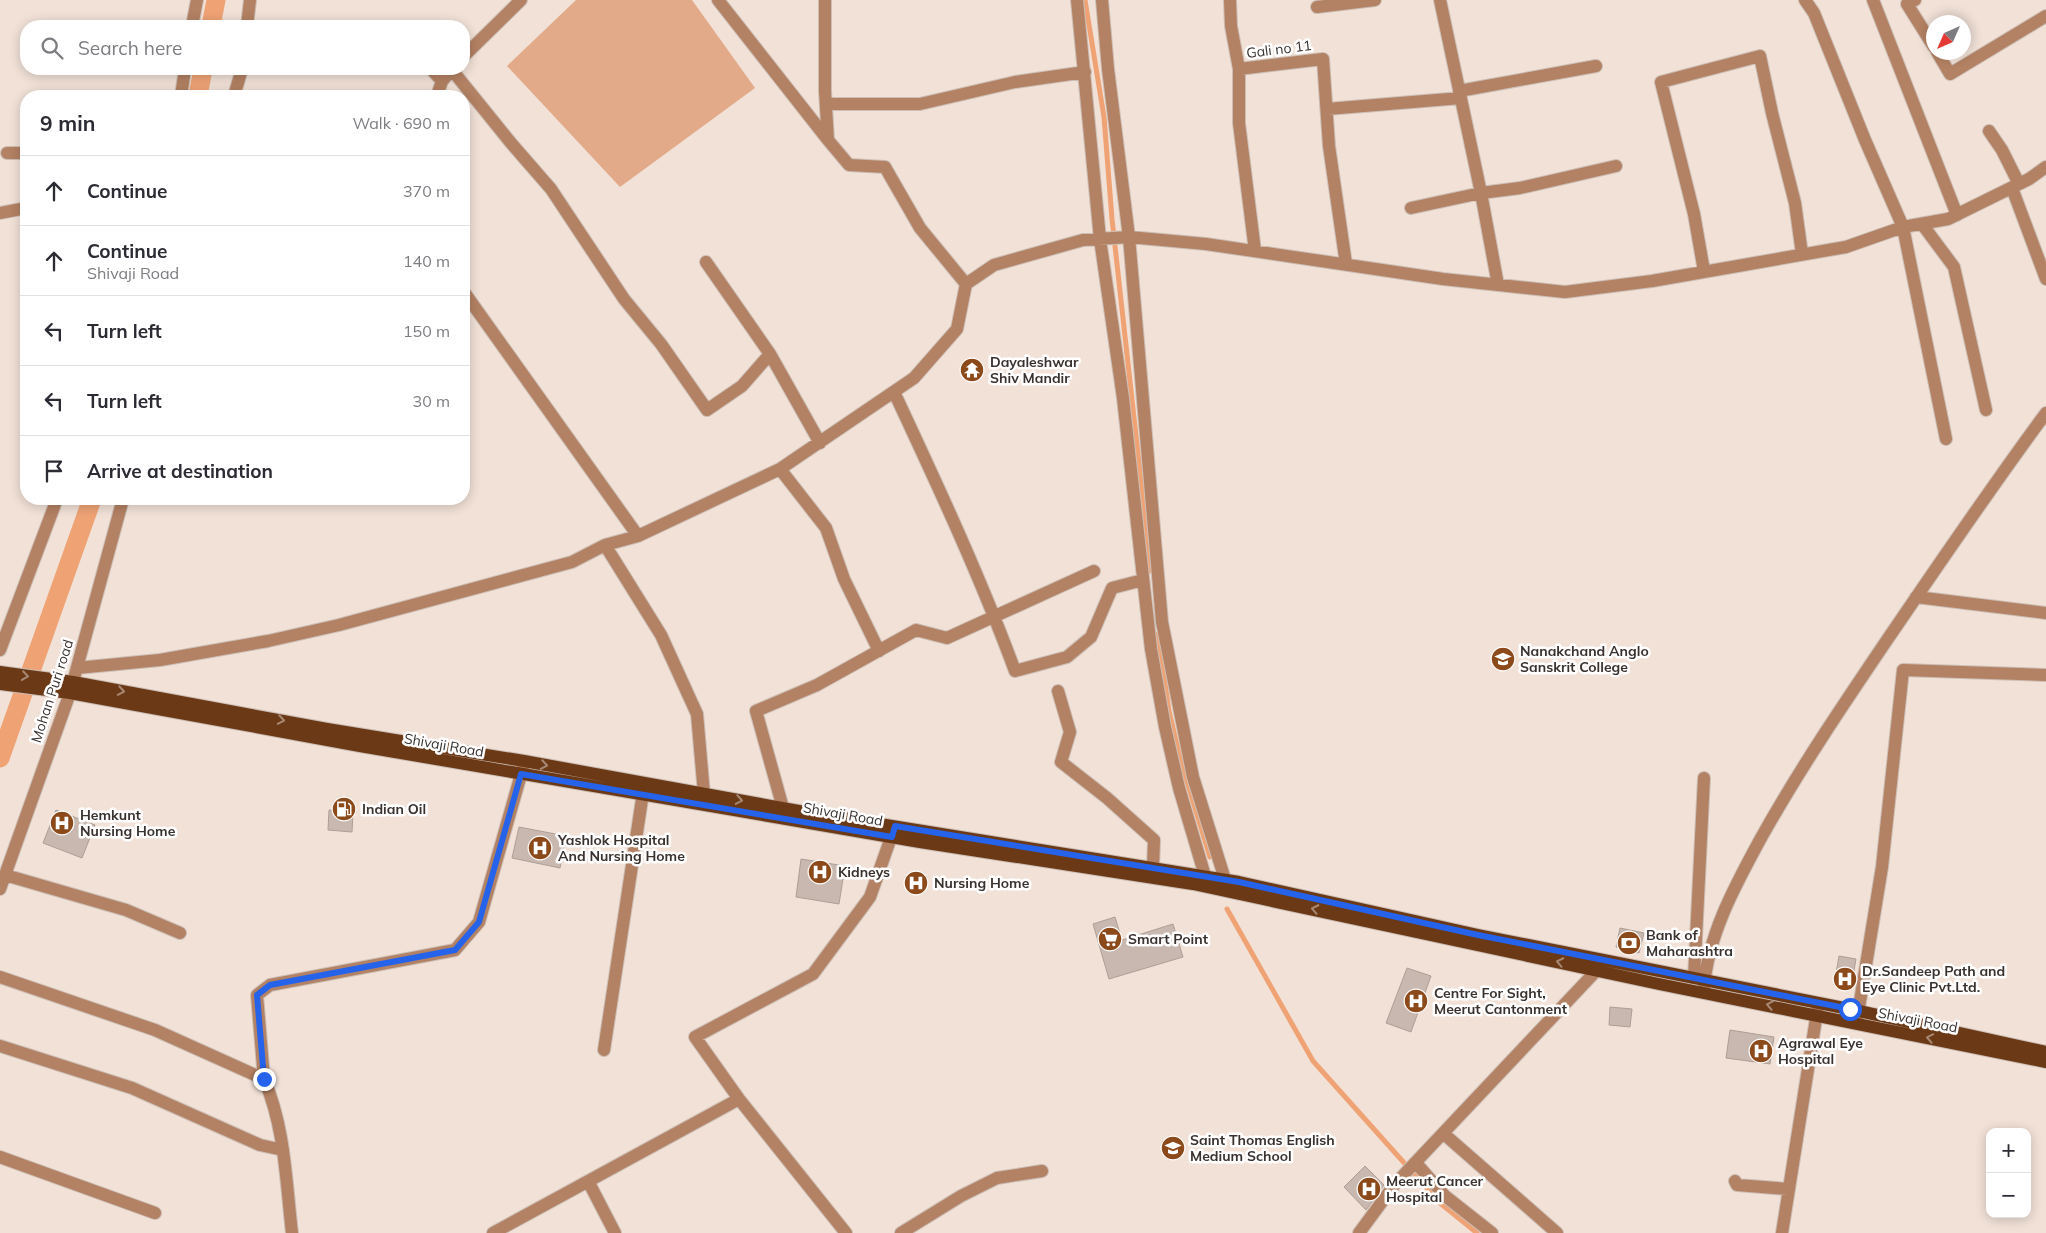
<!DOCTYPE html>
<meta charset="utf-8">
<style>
body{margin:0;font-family:Mulish,sans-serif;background:#f2f2f3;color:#2b2b33}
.controls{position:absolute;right:15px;bottom:15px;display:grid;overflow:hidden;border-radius:10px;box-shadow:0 2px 12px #0003}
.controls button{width:45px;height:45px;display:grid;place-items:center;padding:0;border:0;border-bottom:1px solid #e1e1e2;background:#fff;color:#2b2b33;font:25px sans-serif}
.compass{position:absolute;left:1926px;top:15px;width:45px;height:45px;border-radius:50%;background:#fff;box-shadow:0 2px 12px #0003;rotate:225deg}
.stop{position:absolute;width:15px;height:15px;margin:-11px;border:4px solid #2563eb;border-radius:50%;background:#fff}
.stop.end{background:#2563eb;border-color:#fff;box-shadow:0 1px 5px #0008}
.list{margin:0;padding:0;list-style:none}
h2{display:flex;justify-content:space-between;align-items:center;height:65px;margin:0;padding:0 20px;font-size:21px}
h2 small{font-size:16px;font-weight:400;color:#7c7c81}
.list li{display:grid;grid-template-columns:32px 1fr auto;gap:15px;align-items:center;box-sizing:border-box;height:70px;padding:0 20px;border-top:1px solid #e1e1e2}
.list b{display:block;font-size:19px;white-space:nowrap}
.list p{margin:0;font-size:16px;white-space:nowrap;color:#7c7c81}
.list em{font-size:16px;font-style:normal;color:#7c7c81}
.icon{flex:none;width:28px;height:28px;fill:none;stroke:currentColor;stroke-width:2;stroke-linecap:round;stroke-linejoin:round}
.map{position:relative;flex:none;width:2046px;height:1233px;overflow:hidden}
.search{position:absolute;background:#fff;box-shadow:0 2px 12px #0003;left:20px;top:20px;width:450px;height:55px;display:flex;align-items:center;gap:12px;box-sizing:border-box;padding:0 18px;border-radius:20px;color:#7c7c81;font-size:19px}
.panel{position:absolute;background:#fff;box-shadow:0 2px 12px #0003;left:20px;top:90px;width:450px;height:415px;border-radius:20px}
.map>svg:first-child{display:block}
.green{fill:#e2aa89}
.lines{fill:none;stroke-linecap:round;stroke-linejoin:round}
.stream{stroke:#efa375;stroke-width:5}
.canal{stroke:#efa375;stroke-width:19}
.building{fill:#c8b8af;stroke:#ae9f96}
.minor-casing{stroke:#ccbeb5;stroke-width:14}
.major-casing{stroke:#ccbeb5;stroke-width:14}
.minor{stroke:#b38163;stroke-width:12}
.major{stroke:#6c3916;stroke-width:12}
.oneway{stroke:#a78873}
.route{stroke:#2563eb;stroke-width:6}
.labels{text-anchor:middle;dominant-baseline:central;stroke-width:5;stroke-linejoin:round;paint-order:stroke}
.street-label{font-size:14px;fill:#39322f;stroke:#fff}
.poi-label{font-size:14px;font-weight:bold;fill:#39322f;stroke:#fff;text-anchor:start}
</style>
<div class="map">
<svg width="2046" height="1233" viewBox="0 0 2046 1233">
<rect width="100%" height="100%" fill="#f1e1d7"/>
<path class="green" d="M576,0h116l63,88 -135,99 -113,-121z"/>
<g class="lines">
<path class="stream" d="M1085,0l19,117 8,102 39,352
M1158,634l11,77 12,51 29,95
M1227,909l86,152 127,142 37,30"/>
<path class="canal" d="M211,26l5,-26
M198,96l5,-27
M0,758l92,-259"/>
</g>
<path class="building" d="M56,810l39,15 -13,33 -39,-15z
M329,810l24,1 -1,21 -24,-2z
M519,827l47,9 -6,32 -48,-10z
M801,859l44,7 -6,38 -43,-7z
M1115,917l7,23 51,-16 10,33 -74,22 -16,-55z
M1620,928l24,5 -5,20 -23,-6z
M1839,956l17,3 -5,29 -17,-3z
M1407,968l24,8 -20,56 -25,-9z
M1610,1007l22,2 -2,18 -21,-2z
M1730,1030l44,7 -4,27 -44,-6z
M1365,1166l19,19 -18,25 -22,-23z"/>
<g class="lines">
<g class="minor-casing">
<path id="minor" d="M718,0l110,140
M825,0v91l3,49 21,25 36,2 35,61 46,56
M1077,0l23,239 23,159 28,251 14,78 14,61 29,98
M1102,0l6,69 21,168 33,385 31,155 35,112
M1230,0l1,26 8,43v54l16,128
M1440,0l41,193 17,92
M1805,0l9,13 51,127 38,87 43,212
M1873,0l84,215
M1915,0l-8,4 27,43
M1317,7l58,-7
M192,26l5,-26
M247,26l3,-26
M1937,52l13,22 96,-58
M464,56l57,-56
M431,69l11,12
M1239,69l84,-10 6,87 17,118
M452,70l59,73 40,46 73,110 37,45 46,66 35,-24 28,-32 50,89
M1459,91l137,-25
M181,96l4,-27
M234,96l8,-27
M437,96l5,-15 11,-12
M826,104h94l95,-22 70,-10
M1327,109l134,-11
M1989,131l13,19 17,34
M7,153h19
M2012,188l34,91
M1411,208l70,-15 39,-5 96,-22
M0,213l26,-5
M1922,224l32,43 32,143
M706,262l64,92
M1704,271l-10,-57 -33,-132 99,-26 12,57 23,90 7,51
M464,292l174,244
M894,392c43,92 86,184 121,279l52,-14 24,-20 21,-49 31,-8
M780,469l46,59 18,51 35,72
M605,545l56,90 36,79 7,80
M1916,597l130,16
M0,650l57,-151
M77,668l83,-8 108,-19 71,-16 233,-63 33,-17 33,-9 142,-67 134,-91 43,-49 9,-45 28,-19 89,-25 46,-3 77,7 237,35 122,13 87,-11 194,-34 57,-20 45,-8 81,-40 17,-12
M1058,691l12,41 -9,30 46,36 47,42 -1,28
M781,816l2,-8 -27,-97 61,-26 99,-55 31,8 147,-67
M5,875l121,35 54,23
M0,889l70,-196 53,-194
M0,977l155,53 109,49c21,48 22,103 28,154
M1694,978l10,-200
M1704,989c3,-53 32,-105 57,-151 38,-68 82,-133 126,-198 52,-76 104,-153 159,-227
M1857,1020l25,-153 21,-197 143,5
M0,1046l132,42 128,57 23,5
M604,1050l40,-264
M264,1079l-7,-84 13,-10 185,-35 24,-28 45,-158
M1444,1134l113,99
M0,1157l155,56
M1416,1163l29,33 47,37
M588,1181l27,52
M1735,1181l2,4 51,4
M493,1233l246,-134
M846,1233l-107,-134 -44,-62 118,-63 57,-77 24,-68
M901,1233l60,-37 36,-18 45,-7
M1359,1233l36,-49 202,-214 1,-8
M1782,1233l36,-227"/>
</g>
<g class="major-casing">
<path id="major" d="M0,672l73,10 254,47 197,32 275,50 440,71 239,53 381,76 187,41
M0,684l70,9 290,53 560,96 273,42 466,100 387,78"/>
</g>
<use href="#minor" class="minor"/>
<use href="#major" class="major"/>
</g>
<defs><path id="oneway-chevron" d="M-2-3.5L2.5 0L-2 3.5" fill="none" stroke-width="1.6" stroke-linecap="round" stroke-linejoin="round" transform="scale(1.25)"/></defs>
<g class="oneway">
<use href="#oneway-chevron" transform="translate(25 676) rotate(8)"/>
<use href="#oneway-chevron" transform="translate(121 691) rotate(10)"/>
<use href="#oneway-chevron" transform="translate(281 720) rotate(10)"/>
<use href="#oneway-chevron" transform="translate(544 765) rotate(10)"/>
<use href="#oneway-chevron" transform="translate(739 800) rotate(10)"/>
<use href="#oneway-chevron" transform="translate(1315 909) rotate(-168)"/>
<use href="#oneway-chevron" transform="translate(1560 962) rotate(-168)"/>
<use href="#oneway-chevron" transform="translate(1770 1005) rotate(-169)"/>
<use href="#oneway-chevron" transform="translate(1930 1038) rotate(-169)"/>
</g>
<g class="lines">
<path class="route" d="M264,1079l-7,-84 13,-10 185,-35 24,-28 42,-148 371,63 3,-11 344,56 239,53 372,74"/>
</g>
<defs>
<g id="temple-disc" transform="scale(1.25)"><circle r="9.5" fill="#8c491a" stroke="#fff"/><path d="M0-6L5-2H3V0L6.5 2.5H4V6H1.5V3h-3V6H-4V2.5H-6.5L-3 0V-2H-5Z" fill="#fff"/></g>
<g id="university-disc" transform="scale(1.25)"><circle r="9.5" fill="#8c491a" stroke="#fff"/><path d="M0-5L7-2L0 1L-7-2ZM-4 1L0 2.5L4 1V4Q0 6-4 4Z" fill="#fff"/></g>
<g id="fuel-disc" transform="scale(1.25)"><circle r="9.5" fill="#8c491a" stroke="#fff"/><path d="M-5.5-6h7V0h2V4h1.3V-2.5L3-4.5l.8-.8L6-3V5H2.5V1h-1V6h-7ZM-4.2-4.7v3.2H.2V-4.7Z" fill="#fff"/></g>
<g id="hospital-disc" transform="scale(1.25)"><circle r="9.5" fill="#8c491a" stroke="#fff"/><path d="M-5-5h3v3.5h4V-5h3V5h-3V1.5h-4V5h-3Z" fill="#fff"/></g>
<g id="supermarket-disc" transform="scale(1.25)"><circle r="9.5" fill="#8c491a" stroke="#fff"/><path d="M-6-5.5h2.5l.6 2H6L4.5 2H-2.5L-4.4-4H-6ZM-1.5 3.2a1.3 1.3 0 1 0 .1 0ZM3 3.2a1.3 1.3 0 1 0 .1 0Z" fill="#fff"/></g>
<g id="bank-disc" transform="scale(1.25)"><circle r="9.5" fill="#8c491a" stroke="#fff"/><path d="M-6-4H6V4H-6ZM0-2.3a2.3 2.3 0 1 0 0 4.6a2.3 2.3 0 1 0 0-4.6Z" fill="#fff"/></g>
<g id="school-disc" transform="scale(1.25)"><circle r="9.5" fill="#8c491a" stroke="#fff"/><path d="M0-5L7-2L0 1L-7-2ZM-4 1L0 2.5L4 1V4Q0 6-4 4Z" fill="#fff"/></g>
</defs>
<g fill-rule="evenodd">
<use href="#temple-disc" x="972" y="370"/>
<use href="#university-disc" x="1503" y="659"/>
<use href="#fuel-disc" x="344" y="809"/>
<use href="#hospital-disc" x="62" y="823"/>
<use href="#hospital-disc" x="540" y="848"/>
<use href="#hospital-disc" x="820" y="872"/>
<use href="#hospital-disc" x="916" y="883"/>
<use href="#supermarket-disc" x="1110" y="939"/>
<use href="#bank-disc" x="1629" y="943"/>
<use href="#hospital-disc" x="1845" y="979"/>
<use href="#hospital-disc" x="1416" y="1001"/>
<use href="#hospital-disc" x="1761" y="1051"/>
<use href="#school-disc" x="1173" y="1148"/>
<use href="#hospital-disc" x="1369" y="1189"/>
</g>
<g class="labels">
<g class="street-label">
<text transform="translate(1279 49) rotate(-7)">Gali no 11</text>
<text transform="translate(52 691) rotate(-72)">Mohan Puri road</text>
<text transform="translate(444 745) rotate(10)">Shivaji Road</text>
<text transform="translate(843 814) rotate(10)">Shivaji Road</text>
<text transform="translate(1918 1020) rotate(11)">Shivaji Road</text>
</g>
<g class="poi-label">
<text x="990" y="362">Dayaleshwar<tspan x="990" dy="16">Shiv Mandir</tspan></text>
<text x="1520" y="651">Nanakchand Anglo<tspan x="1520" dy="16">Sanskrit College</tspan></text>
<text x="362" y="809">Indian Oil</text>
<text x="80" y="815">Hemkunt<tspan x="80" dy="16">Nursing Home</tspan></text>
<text x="558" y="840">Yashlok Hospital<tspan x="558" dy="16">And Nursing Home</tspan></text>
<text x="838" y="872">Kidneys</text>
<text x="934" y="883">Nursing Home</text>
<text x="1646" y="935">Bank of<tspan x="1646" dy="16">Maharashtra</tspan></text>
<text x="1128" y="939">Smart Point</text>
<text x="1862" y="971">Dr.Sandeep Path and<tspan x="1862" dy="16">Eye Clinic Pvt.Ltd.</tspan></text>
<text x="1434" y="993">Centre For Sight,<tspan x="1434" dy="16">Meerut Cantonment</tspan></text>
<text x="1778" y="1043">Agrawal Eye<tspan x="1778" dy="16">Hospital</tspan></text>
<text x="1190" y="1140">Saint Thomas English<tspan x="1190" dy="16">Medium School</tspan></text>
<text x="1386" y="1181">Meerut Cancer<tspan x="1386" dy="16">Hospital</tspan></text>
</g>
</g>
</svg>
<div class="controls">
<button>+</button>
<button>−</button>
</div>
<svg class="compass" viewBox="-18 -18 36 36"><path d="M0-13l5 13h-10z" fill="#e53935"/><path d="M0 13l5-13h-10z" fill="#7c7c81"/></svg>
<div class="stop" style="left:1850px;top:1009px"></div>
<div class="stop end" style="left:264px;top:1079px"></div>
<div class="search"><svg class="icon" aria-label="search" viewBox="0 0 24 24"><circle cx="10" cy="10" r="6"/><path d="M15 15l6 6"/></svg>Search here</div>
<section class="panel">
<h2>9 min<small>Walk · 690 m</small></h2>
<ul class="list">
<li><svg class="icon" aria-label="ahead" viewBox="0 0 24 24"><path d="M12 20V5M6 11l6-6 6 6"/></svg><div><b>Continue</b></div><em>370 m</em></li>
<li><svg class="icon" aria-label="ahead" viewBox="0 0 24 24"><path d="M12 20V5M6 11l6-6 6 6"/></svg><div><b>Continue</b><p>Shivaji Road</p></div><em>140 m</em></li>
<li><svg class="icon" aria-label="left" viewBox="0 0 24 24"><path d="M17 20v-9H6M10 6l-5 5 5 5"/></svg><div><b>Turn left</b></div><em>150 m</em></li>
<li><svg class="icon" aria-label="left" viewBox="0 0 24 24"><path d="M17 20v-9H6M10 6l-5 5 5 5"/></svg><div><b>Turn left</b></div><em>30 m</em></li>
<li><svg class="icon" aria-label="arrive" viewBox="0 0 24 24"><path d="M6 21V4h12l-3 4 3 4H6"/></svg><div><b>Arrive at destination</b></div></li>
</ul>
</section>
</div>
